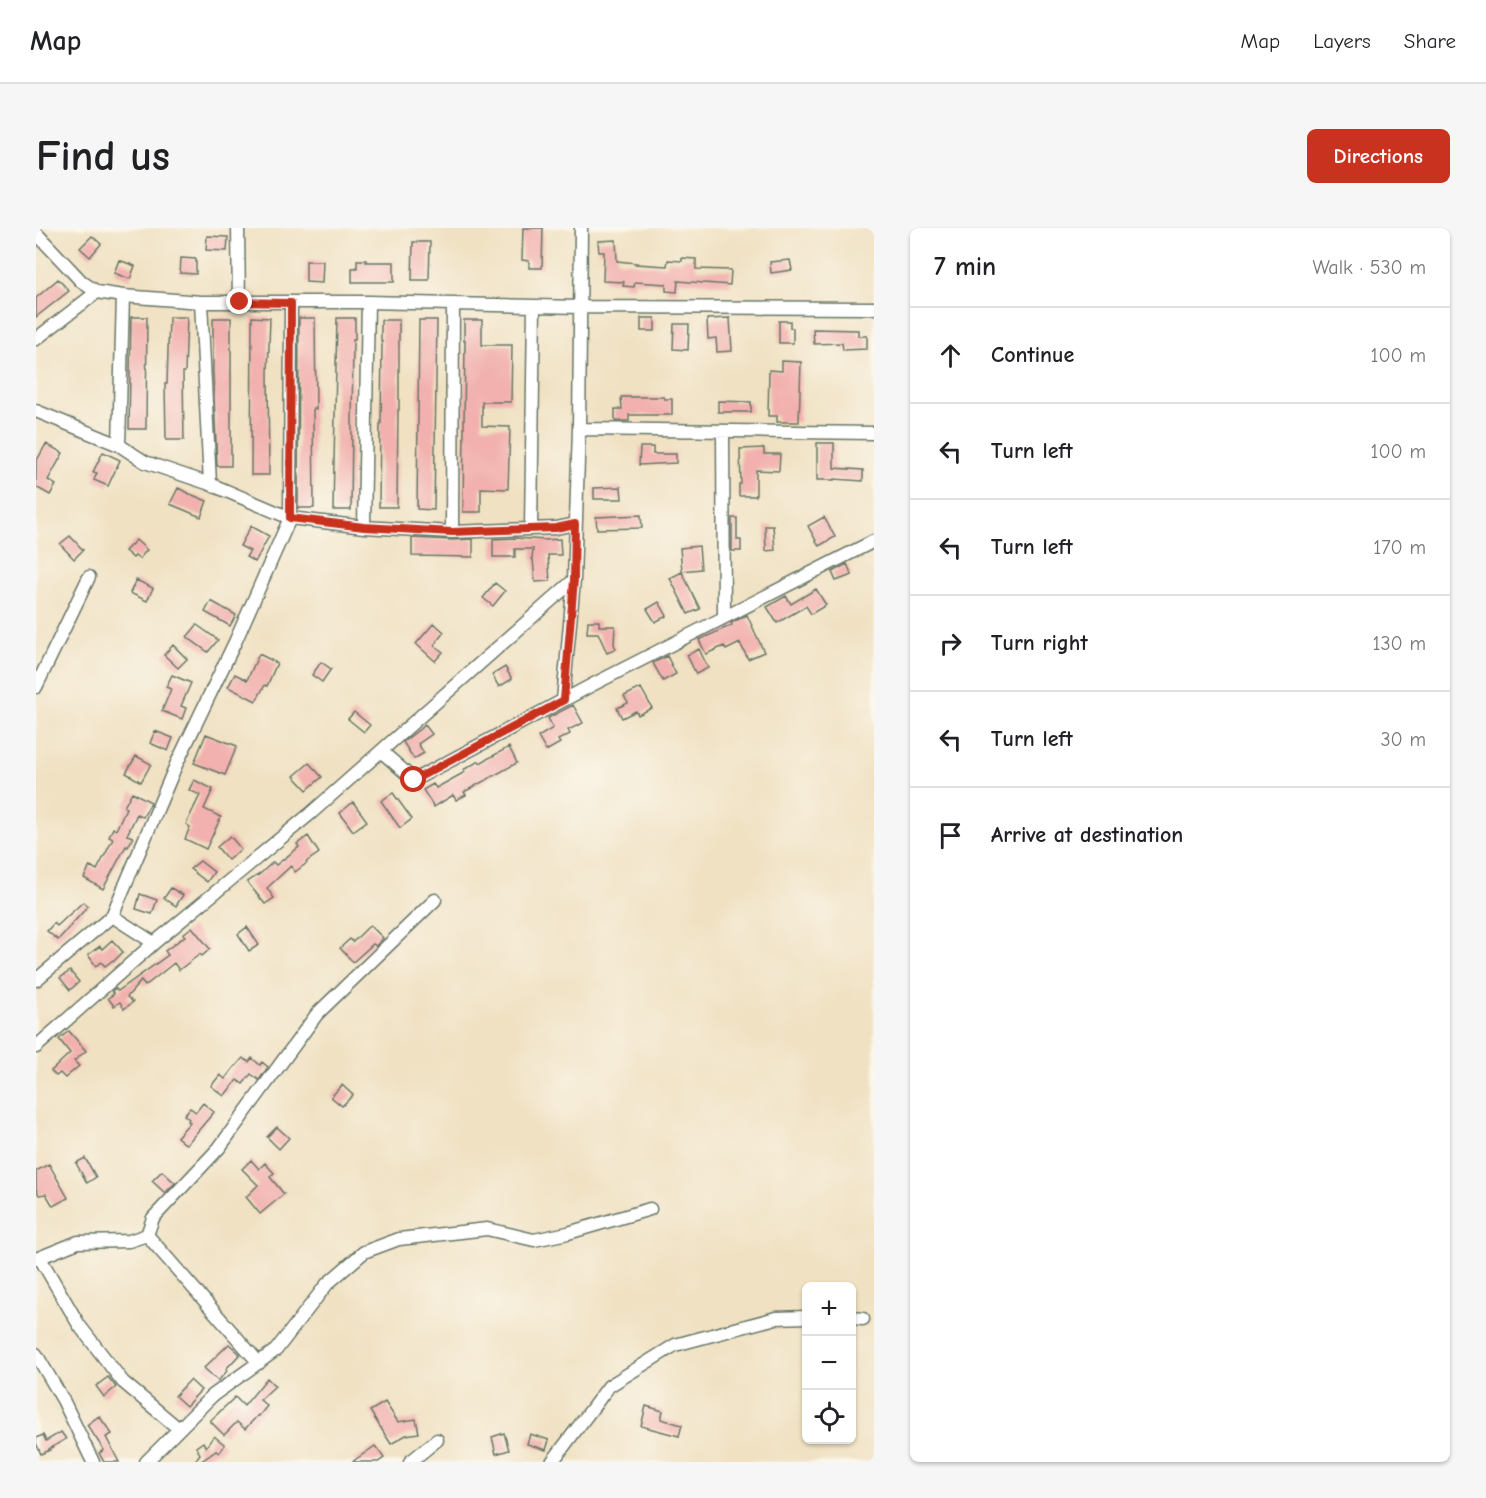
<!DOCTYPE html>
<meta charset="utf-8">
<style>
body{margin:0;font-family:"Comic Neue",sans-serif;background:#f6f6f6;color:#202124}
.controls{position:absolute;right:18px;bottom:18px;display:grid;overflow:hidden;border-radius:9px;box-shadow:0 2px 4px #0004}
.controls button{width:54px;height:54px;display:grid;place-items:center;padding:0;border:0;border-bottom:2px solid #e0e0e0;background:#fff;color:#202124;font:30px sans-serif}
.stop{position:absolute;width:18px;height:18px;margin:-14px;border:4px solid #c8321e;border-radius:50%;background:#fff}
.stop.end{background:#c8321e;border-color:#fff;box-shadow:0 2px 6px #0008}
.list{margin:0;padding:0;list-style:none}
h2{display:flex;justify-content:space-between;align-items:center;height:78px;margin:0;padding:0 24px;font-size:26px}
h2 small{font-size:20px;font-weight:400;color:#757577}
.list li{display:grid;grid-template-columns:39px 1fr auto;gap:18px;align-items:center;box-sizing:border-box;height:96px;padding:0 24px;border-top:2px solid #e0e0e0}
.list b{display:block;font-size:22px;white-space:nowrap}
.list em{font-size:20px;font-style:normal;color:#757577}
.icon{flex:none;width:33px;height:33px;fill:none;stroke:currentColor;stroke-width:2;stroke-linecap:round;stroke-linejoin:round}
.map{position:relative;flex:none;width:838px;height:1234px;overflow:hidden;border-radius:9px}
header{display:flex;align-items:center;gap:36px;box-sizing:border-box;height:84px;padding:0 30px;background:#fff;border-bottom:2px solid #e0e0e0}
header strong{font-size:28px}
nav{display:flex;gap:33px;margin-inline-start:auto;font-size:21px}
.intro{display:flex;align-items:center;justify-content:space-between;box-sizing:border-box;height:144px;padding:0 36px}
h1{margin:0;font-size:42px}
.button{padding:15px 27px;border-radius:9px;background:#c8321e;color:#fff;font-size:21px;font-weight:700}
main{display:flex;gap:36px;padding:0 36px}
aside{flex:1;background:#fff;border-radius:9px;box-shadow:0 2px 4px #0004}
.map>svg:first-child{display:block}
.building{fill:#f2b1ae}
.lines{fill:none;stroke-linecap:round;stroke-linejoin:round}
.street-casing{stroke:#687666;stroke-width:15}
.street{stroke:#fff;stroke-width:12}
.route{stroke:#c8321e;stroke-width:8}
</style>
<header>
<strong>Map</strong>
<nav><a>Map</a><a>Layers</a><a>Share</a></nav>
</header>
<div class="intro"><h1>Find us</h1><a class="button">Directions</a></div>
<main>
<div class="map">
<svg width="838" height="1234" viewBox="0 0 838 1234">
<rect width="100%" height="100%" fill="#fbf7ec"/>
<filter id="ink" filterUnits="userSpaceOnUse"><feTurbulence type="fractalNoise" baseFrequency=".0167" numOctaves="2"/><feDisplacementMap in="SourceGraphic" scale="12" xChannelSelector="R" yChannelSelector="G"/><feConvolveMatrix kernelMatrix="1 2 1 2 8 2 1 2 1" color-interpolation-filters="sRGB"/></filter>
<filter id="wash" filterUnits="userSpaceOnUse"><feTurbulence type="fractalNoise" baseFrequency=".008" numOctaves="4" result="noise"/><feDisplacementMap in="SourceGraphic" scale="24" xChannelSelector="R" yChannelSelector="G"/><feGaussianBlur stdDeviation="1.35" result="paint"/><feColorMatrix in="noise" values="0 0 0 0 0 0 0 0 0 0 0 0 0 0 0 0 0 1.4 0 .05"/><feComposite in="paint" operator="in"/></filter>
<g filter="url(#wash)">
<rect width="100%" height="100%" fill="#f0e1c2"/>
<g id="blocks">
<path class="building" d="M487,0h20l-1,40h-13v-7l-7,-1z
M56,8l9,8 -11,13 -10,-9z
M171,8l21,1 -1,14 -21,-1z
M580,12l1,21 20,2 -1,1 31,2 1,-6 14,1v-3l14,1v10l35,1 -1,15 -52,-4 -1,11 -11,-1v-7l-31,-2 -1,5 -11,-1 1,-4 -21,-1 1,-29h-5l-1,-11z
M377,14h17l-1,38h-17z
M145,30l15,1v15l-16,-1z
M83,32l16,6 -5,13 -16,-6z
M321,32h9v2h28v20h-42v-14h5z
M754,32l2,10 -21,3 -1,-11z
M270,33h17l-1,22 -16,-1z
M22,51l11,12 -33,26v-19z
M95,89h16l-1,112h-17z
M133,89h18l-2,55h-2l1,68h-18l-1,-56h2z
M216,89l18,1 -2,55 1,102h-18z
M177,90h18v148h-14l-4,-94z
M263,90h16l1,91h-3l1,99h-16z
M301,90h18v21h-2l-2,171h-18z
M605,90h14v13h-14z
M694,90l2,33 -15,1 -1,-14 -8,1 -1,-20z
M345,92h18v90h-1l-1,97h-18l1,-83h1l1,-83h-1z
M383,92h18l-3,190 -17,-1z
M428,92h18v25h30l-1,57h-29v24l28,1 -2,62 -27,-1v24h-18l2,-171h-1z
M743,93h11v7h3v15h-14z
M638,96h15l-1,26 -15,-1z
M777,101l45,1v6h9v13l-24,1 -1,-7 -28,1z
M746,133l19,1 -2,60h-22v-6h-9l1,-46 13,1z
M585,169h43v2h8v16h-43v6h-14v-12h7z
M682,173l33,1v10h-33z
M781,215h17v25l29,2v11l-29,-2v1h-17z
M10,216l17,9 -15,27 8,5 -6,10 -14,-8v-25z
M604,219h13v7h23v9l-37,2z
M728,220v6h16l-1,17 -23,-1v26h-17v-12h2l-1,-35z
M67,224l17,8 -12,26 -14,-6 3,-7 -4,-1z
M585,259l1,12h-28v-11z
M142,260l12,6 17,7 -6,16 -31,-13z
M605,287l1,13 -45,1 -1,-12z
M788,289l11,20 -16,9 -11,-20z
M696,290h5v22h4v11h-9z
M215,298l18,10 -14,26 -9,-5 4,-6 -10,-5z
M729,298h8l2,24 -9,1z
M34,308l13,14 -9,9 -14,-15z
M376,310l40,2 21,-1v18l-61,-1z
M479,310l31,2 14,-1 1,16h-13l2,26 -15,1 -2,-23h-1l1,-10h-18v8h-22v-18z
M100,312l11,10 -8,9 -4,-3 -2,2 -8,-7z
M663,318l2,23 -19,2 -2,-23z
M811,336l5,11 -16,6 -4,-9z
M646,344l18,37 -12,5 -18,-36z
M100,352l17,8 -6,13 -17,-8z
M459,355l10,8 -12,15 -10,-8z
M780,361l10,16 -15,9 -5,-8 -29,17 -10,-16 19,-11 5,8z
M175,373l25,14 -6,11 -25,-14z
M623,374l8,14 -12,6 -8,-13z
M711,387l17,37 -16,7 -8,-16 -14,7 -2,-4 -18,8 -7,-14 33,-15 -1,-2z
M552,393h11v5h16l-1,18 2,5 -9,4 -9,-20h-11z
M398,395l10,9 -10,13 9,7 -8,9 -19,-17z
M161,397l21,15 -10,12 -21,-15z
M137,417l14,14 -9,9 -14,-13z
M663,421l9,19 -12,6 -9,-19z
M223,426l18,9 -10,23 -2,-1 -9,16 -28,-14 7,-13 12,6z
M631,428l9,18 -13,7 -10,-18z
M285,434l10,7 -9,13 -10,-7z
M469,439l7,12 -13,8 -7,-12z
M136,447l19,8 -10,23 5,2 -4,11 -20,-8 9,-22 -5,-2z
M605,460l11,20 -14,7 -2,-4 -14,7 -5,-10 11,-5 -4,-7z
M537,477l10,18 -15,7 2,4 -12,6 2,3 -14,8 -8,-14 15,-9 -5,-10z
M318,484l16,13 -6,7 -16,-13z
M389,497l7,9 -14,10 6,9 -10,6 -11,-17z
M119,503l18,7 -5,13 -18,-8z
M170,506l31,12 -12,29 -31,-12z
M473,519l8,16 -53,29 2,3 -10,5 -3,-5 -19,12 -11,-17 10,-6 3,4 29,-16 -2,-2 16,-9 1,2z
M100,528l15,8 -10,18 -15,-9z
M273,535l13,14 -15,13 -13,-14z
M158,552l19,9 -9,20 17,8 -15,32 -21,-10 5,-12 -4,-3 14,-29 -11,-5z
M96,564l19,10 -8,15 -6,-3 -10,21 6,2 -5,10 -2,-1 -23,43 -19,-11 6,-12 7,4 16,-31 -4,-2 4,-9 3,2 10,-22 -2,-1z
M357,565l19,26 -12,9 -19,-27z
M317,574l14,19 -14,10 -13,-18z
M194,608l11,13 -13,11 -11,-13z
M272,608l11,17 -13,9 1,1 -12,9 -4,-6 -24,22 7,10 -9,6 -18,-22 13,-8 13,-12 3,3 23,-18 -2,-3z
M164,633l14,11 -7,10 -17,-13z
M135,660l12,7 -7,11 -12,-8z
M104,666l17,6 -5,14 -16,-5z
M47,674l5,4 -30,34 -11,-9 7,-8 3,3z
M334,697l13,13 -7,8 -3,-2 -20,18 -13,-14 10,-9 3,3z
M156,699l18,22 -8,7 -2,-2 -21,16 -5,-7 -29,23 -4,-5 -14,16 6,5 -9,7 -4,-7 -6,4 -6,-8 6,-4 -2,-3 3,-3 3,3 50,-36 -3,-4 20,-15 -2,-2z
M211,699l12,18 -10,6 -11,-17z
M76,712l11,12 -9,9 -1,-1 -8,6 -4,-4 -5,4 -8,-11 12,-9 2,3z
M34,743l9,11 -9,8 -10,-12z
M33,803l17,20 -12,10 5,5 -14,12 -5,-5 -4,3 -5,-5 19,-18 -11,-14z
M207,830l6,4 3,-4 8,7 2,-3 6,5 -9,13 -8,-6 -8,10 -6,-4 -13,16 -13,-10 9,-11 5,4 10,-13h1z
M306,857l11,10 -11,11 -11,-9z
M167,875l11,9 -27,32 -3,-1 -7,-6 13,-15 -2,-1 1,-2 -5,-4 6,-7 6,4z
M241,899l12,11 -10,11 -12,-12z
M49,930l11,19 -9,6 -11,-20z
M215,932l8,9 6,-6 9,10 -4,4 14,17 -24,20 -14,-17 12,-12 -16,-16z
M13,936l19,34 -15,8 -7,-12 -7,1 -3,-6v-18z
M126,943l13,12 -10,10 -13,-12z
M193,1116l11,10 -14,15 1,2 -9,10 -14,-13z
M72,1149l8,10 -12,10 -8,-11z
M231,1150l8,8 -15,14 7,6 -8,10 -1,-1 -13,14 -8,-7 -13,13 -14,-14 25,-24 9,9z
M154,1152l11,10 -15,16 -11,-10z
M349,1174l13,20 18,-3 3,14 -13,2 -15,9 -21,-33z
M610,1178l17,5 -2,8 21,6 -3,11 -38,-10z
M63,1188l13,18 -6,3 13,25h-15l-5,-9 5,-3 -17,-25z
M25,1204l5,7 -17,10 1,1 -9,4 -5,-11v-5l7,-3 3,6z
M468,1205l5,17 -13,4 -4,-17z
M494,1206l19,6 -3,10 -19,-6z
M178,1208l11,9 -6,8 -3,-2 -16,11h-6l6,-8 -4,-7 7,-5 3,5z
M339,1218l9,12 -6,4h-26z"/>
</g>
</g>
<g filter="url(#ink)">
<use href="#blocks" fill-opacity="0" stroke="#687666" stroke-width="1.5"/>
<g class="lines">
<g class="street-casing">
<path id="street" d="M202,0l1,74
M0,5l46,49 15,10 26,4 78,6h167l212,5 294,1
M165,74l9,182
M0,111l61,-47
M0,183l83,34 26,17 65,22 80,34 74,9 88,5 104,-4 19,-4
M543,201l295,4
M687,203l1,186
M83,217l4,-149
M328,299l4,-225
M495,301l3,-223
M416,304l1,-228
M0,459l53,-110
M527,472l11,-120 5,-151 2,-201
M345,523l33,29 178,-95 282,-144
M76,688l42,27
M0,752l76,-64 64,-151 60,-125 54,-122 1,-215
M0,819l118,-104 156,-129 264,-234
M111,1007l112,128
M4,1030l39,67 44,57 56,47
M0,1031l42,-17 51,-1 18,-6 6,-17 66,-70 98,-134 118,-114
M816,1090l11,1
M0,1126l27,46 30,62
M110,1234l66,-66 64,-46 51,-66 37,-32 35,-13 88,-10 47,11 34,-7 82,-24
M374,1234l27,-22
M516,1234l57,-76 66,-41 101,-27 30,-1"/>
</g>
<use href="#street" class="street"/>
</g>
</g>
<g class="lines" filter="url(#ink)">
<path class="route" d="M204,74l51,1 -1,215 74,9 88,5 104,-4 19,-4 -1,56 -10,120 -150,80"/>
</g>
</svg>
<div class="controls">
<button>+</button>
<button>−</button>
<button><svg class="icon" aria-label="locate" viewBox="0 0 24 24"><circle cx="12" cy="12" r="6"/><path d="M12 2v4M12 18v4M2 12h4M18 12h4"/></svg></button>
</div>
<div class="stop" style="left:378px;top:552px"></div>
<div class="stop end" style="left:204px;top:74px"></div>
</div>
<aside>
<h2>7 min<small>Walk · 530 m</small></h2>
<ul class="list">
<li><svg class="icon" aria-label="ahead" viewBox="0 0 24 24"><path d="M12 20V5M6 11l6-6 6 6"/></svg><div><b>Continue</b></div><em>100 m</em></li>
<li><svg class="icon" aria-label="left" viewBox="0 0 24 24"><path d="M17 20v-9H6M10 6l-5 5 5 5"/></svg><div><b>Turn left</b></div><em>100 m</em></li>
<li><svg class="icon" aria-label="left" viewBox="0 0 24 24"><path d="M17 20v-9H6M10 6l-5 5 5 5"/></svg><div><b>Turn left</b></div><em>170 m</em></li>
<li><svg class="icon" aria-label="right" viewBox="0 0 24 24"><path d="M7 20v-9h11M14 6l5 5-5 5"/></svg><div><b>Turn right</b></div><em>130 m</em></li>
<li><svg class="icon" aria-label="left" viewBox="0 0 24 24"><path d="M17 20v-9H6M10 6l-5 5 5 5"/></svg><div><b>Turn left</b></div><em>30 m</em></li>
<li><svg class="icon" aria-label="arrive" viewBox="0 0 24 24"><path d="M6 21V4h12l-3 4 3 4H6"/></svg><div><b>Arrive at destination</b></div></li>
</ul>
</aside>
</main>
